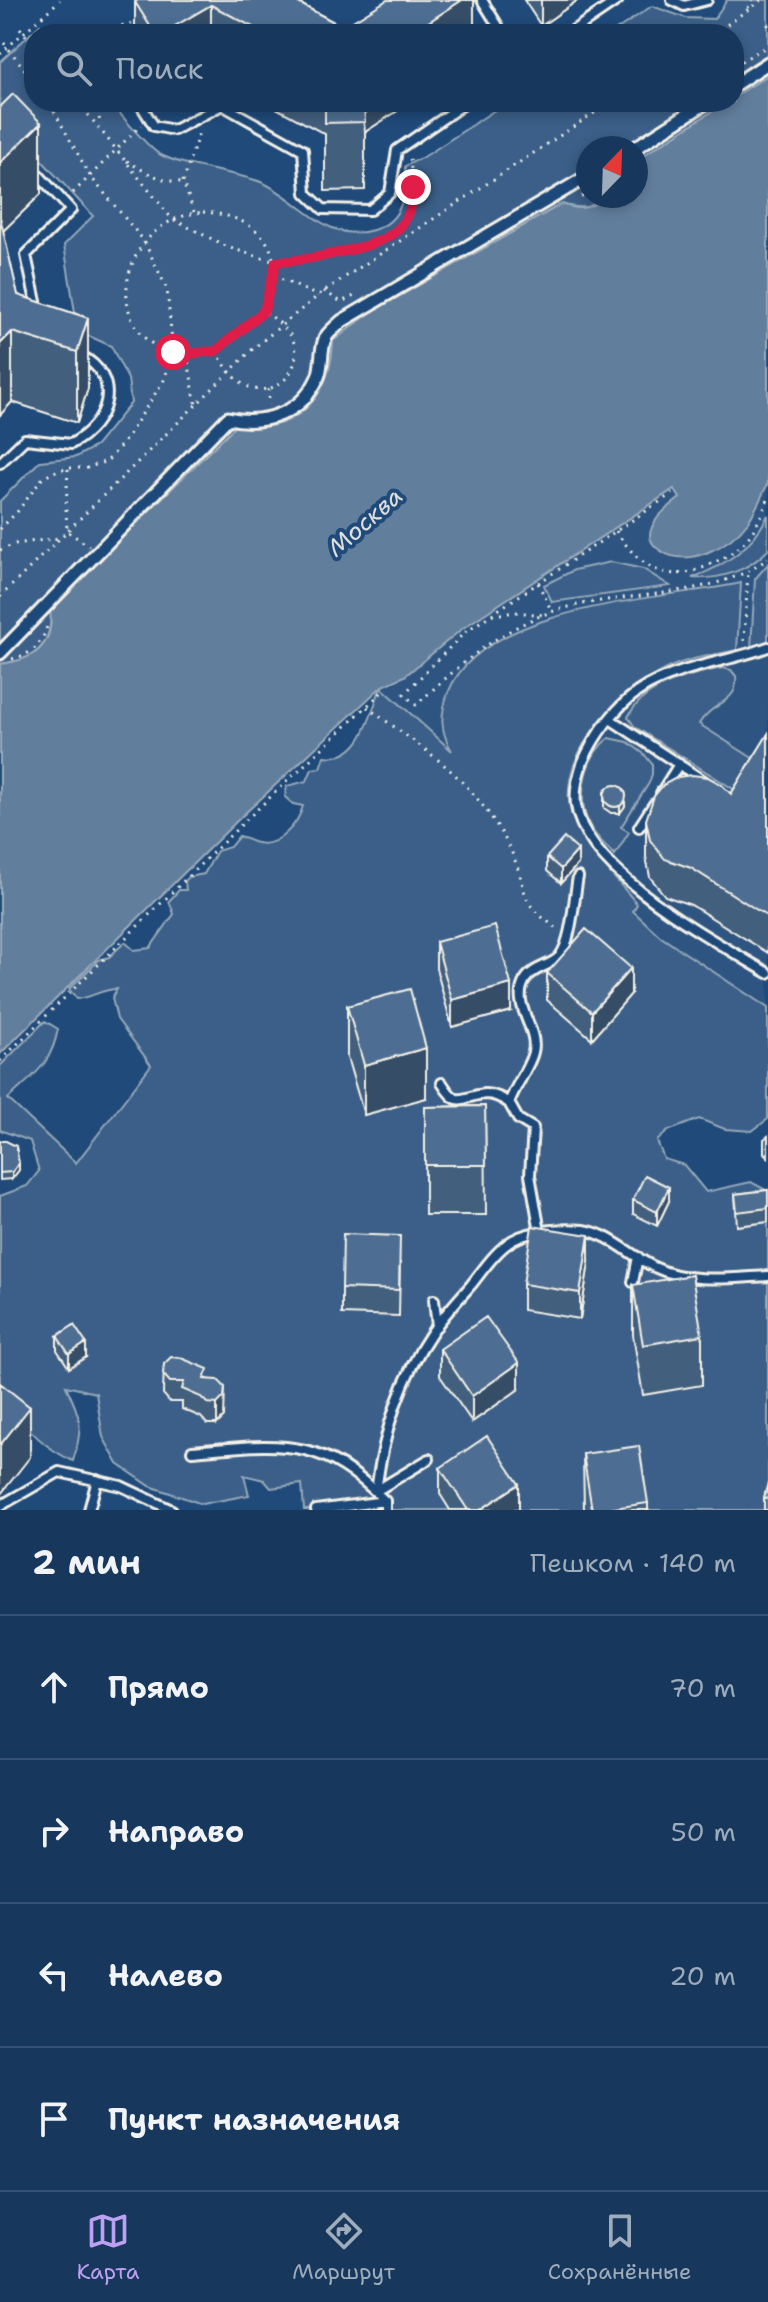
<!DOCTYPE html>
<html lang="ru">
<meta charset="utf-8">
<style>
body{margin:0;font-family:"Shantell Sans",sans-serif;background:#244365;color:#f1f3f6}
.compass{position:absolute;left:576px;top:136px;width:72px;height:72px;border-radius:50%;background:#17385c;box-shadow:0 4px 12px #0003;rotate:23deg}
.stop{position:absolute;width:24px;height:24px;margin:-18px;border:6px solid #e11d48;border-radius:50%;background:#fff}
.stop.end{background:#e11d48;border-color:#fff;box-shadow:0 2px 8px #0008}
.list{margin:0;padding:0;list-style:none}
h2{display:flex;justify-content:space-between;align-items:center;height:104px;margin:0;padding:0 32px;font-size:34px}
h2 small{font-size:26px;font-weight:400;color:#9eacbb}
.list li{display:grid;grid-template-columns:52px 1fr auto;gap:24px;align-items:center;box-sizing:border-box;height:144px;padding:0 32px;border-top:2px solid #365272}
.list b{display:block;font-size:30px;white-space:nowrap}
.list em{font-size:26px;font-style:normal;color:#9eacbb}
.icon{flex:none;width:44px;height:44px;fill:none;stroke:currentColor;stroke-width:2;stroke-linecap:round;stroke-linejoin:round}
.map{position:relative;flex:none;width:768px;height:1510px;overflow:hidden}
.search{position:absolute;background:#17385c;box-shadow:0 4px 12px #0003;left:24px;right:24px;top:24px;height:88px;display:flex;align-items:center;gap:20px;box-sizing:border-box;padding:0 28px;border-radius:32px;color:#9eacbb;font-size:30px}
.sheet{height:680px;background:#17385c}
nav{display:flex;justify-content:space-around;align-items:center;box-sizing:border-box;height:112px;border-top:2px solid #365272;background:#17385c;font-size:22px;color:#9eacbb}
nav a{display:grid;justify-items:center;gap:4px}
nav .on{color:#bca0f2}
.map>svg:first-child{display:block}
.built{fill:#2d5581}
.green{fill:#3a5f88;stroke:#97a8b8;stroke-width:2}
.water{fill:#627e9d;stroke:#9cacbb;stroke-width:2}
.lines{fill:none;stroke-linecap:round;stroke-linejoin:round}
.service-casing{stroke:#f4f1e8;stroke-width:14}
.pedestrian-casing{stroke:#f4f1e8;stroke-width:17}
.path{stroke:#f4f1e8;stroke-width:3;stroke-dasharray:2 6;stroke-linecap:butt}
.service{stroke:#1f4a7a;stroke-width:8}
.pedestrian{stroke:#1f4a7a;stroke-width:11}
.wall{fill:#425f7e;stroke:#f4f1e8;stroke-width:2}
.shaded-wall{fill:#364d66;stroke:#f4f1e8;stroke-width:2}
.building{fill:#4d6e92;stroke:#f4f1e8;stroke-width:2}
.route{stroke:#e11d48;stroke-width:10}
.labels{text-anchor:middle;dominant-baseline:central;stroke-width:8;stroke-linejoin:round;paint-order:stroke}
.water-label{font-size:24px;font-style:italic;fill:#dee0dd;stroke:#1f4a7a}
</style>
<div class="map">
<svg width="768" height="1510" viewBox="0 0 768 1510">
<rect width="100%" height="100%" fill="#1f4a7a"/>
<filter id="ink" filterUnits="userSpaceOnUse"><feTurbulence type="fractalNoise" baseFrequency=".0125" numOctaves="2"/><feDisplacementMap in="SourceGraphic" scale="16" xChannelSelector="R" yChannelSelector="G"/><feConvolveMatrix kernelMatrix="1 2 1 2 8 2 1 2 1" color-interpolation-filters="sRGB"/></filter>
<g filter="url(#ink)">
<path class="built" d="M768,483v550l-387,-346 14,-4 68,-55 211,-139 7,8 -17,15 10,47 18,-1 40,-21 15,-14z"/>
<path class="green" d="M727,0h41v75l-34,22v-63h-124l42,-28 34,12 28,1z
M40,25l8,9h-14v68h76c11,12 38,47 51,53 26,13 71,16 100,27 39,16 65,63 112,48 31,-9 32,-36 32,-64l22,-11 80,-53h220l-91,58v-12h-48v48l22,1c-16,11 -30,13 -49,7l-191,109 -37,28c-2,55 -30,86 -86,86l-196,192c-3,33 -22,42 -51,45v-163l40,-40 36,-4 20,-11 35,-43 -3,-24 -17,-33 -33,-15 -14,-86 29,-29 -93,-101v-53z
M768,515v35c-20,21 -48,30 -76,28 34,-13 60,-30 76,-63z
M611,562l32,7 27,17 -118,16 -8,-17 30,-15z
M768,564v77l-17,7 4,-69z
M741,583l-4,67c-24,5 -49,8 -71,19 -51,25 -120,95 -90,157 14,28 41,53 61,78l-4,7 28,26 107,71v111l-16,12 -27,-2 -26,-10 -31,12 -11,10 7,18 20,6 22,27 45,-10 17,9v319h-464l-2,-26 -31,4 -7,-8 -20,-5 5,20 -47,9 -52,-18 -32,-22 -15,-27 -7,-44 -30,-7c15,33 18,39 7,75 -27,-12 -45,-31 -62,-54l-11,1v-212l27,-10 12,-15 -9,-30 -30,-11v-64l45,-45 13,8c-7,37 -24,45 -50,70l68,64 75,-98 -34,-46 -5,-21 5,-9c-15,0 -24,8 -40,10l-8,-10 30,-29 10,-3 16,-15 9,8 16,-2 24,-34 -5,-13 10,-11h7l-1,-9 4,-4 15,-3 13,-23 13,-4 9,-11c5,2 12,6 18,7 21,5 41,-19 46,-37l-10,-2 -8,-7 2,-11 20,-5 5,-12 8,-1 4,-12c39,6 46,-42 57,-69l71,64c-12,-20 -12,-36 -4,-58 35,-89 213,-93 293,-110z
M723,668l8,2 5,6c3,28 -24,25 -37,48l63,40 -19,31 -108,-68 -7,-10c16,-32 63,-43 95,-49z
M609,738l19,4 16,12 8,10v10l-3,9 -28,44 8,5 -14,23c-11,-11 -23,-21 -28,-36 -10,-27 -1,-64 22,-81z"/>
<path class="water" d="M768,75v408c-6,12 -12,27 -20,39 -18,24 -60,47 -87,29 -8,-5 -13,-12 -10,-21 4,-14 19,-24 29,-32l-6,-9 -211,139 -58,48 -24,11 -140,130 -241,237v-390c33,-4 55,-17 50,-55l186,-184c59,11 95,-27 97,-84l37,-28 192,-109c25,9 27,1 48,-7 7,-3 18,-1 26,-1v-36l91,-58h7v-5z"/>
<g class="lines">
<g class="service-casing">
<path id="service" d="M482,0l21,34
M672,0l12,6 23,-6
M568,34l50,-34
M139,102l15,24 20,4 48,-25 81,45 3,43 17,16 47,1 20,-17 7,-43 70,-48
M35,171l36,39 -45,45 12,56
M0,463l25,-24 46,5c38,-20 53,-66 9,-89
M768,647c-40,15 -82,18 -121,39 -25,14 -47,41 -60,67 -8,15 -13,35 -11,52 8,67 139,136 192,168
M610,719l94,62
M661,793l18,-29
M639,827l15,-23
M442,1083c17,27 18,13 43,11 9,0 17,4 24,9
M540,1232l-10,-57 3,-47 -15,-9 -9,-16c6,-17 21,-37 24,-51 6,-24 -23,-47 -8,-72 8,-13 27,-14 35,-24 12,-16 14,-59 18,-79
M633,1282l5,-25
M434,1300l3,26
M192,1451c87,-7 127,-17 193,50v9
M376,1491c7,-56 24,-112 56,-159 12,-17 26,-32 39,-47 12,-15 25,-35 42,-45 17,-10 51,-12 71,-10 26,4 47,26 70,37 35,17 76,11 114,9
M376,1491l53,-32
M0,1506l59,-34 62,14 51,24
M89,1510l8,-30
M316,1510l69,-9"/>
</g>
<g class="pedestrian-casing">
<path id="pedestrian" d="M734,85l34,-22
M635,148l72,-46
M0,653l228,-235c36,8 74,-4 90,-41 5,-12 2,-26 7,-38 2,-6 12,-13 17,-18l246,-145"/>
</g>
<path class="path" d="M748,8l4,-8
M768,24v2
M20,28l14,18
M108,34c9,-6 19,-14 30,-9
M714,34l47,-34
M4,43l30,38
M0,54l60,-54
M734,65l34,-19
M78,102l94,117 58,29 46,14 28,-1 66,-17 23,-10 12,-13 8,-16 -3,-52
M98,102l2,24
M127,161c18,11 35,21 56,21
M73,193l68,-68
M581,197l12,-1
M194,212l-11,-30 17,-53
M203,212c44,3 82,27 68,76 -2,6 -4,17 -7,23 -6,7 -17,14 -24,20 -19,16 -26,23 -53,23 -88,-3 -77,-133 16,-142z
M274,276l44,20
M324,291l17,11 18,-8
M216,351c8,13 16,26 29,34 29,17 62,-17 47,-47 -6,-11 -17,-19 -27,-26
M187,354l9,51
M268,389l2,16
M68,469l-2,39 1,23 22,15
M673,493l-208,139 -61,62 12,11c42,-38 80,-74 135,-93 66,-22 165,-11 217,-54
M0,529l17,-17 25,-33 11,-7 16,-4h18l20,-7 17,-19 40,-62 9,-28 -6,-63 -23,-48 -54,-65 -41,-74
M616,531c25,38 52,55 95,33 13,-6 27,-14 36,-25 10,-12 15,-26 21,-39
M0,550l15,-6 44,-6
M538,583l14,29
M0,597l256,-251 68,-55 287,-189
M492,615l23,-3 29,3
M744,641l4,-68
M12,659c19,-4 30,-14 35,-33
M367,707c37,28 83,56 112,94 14,17 27,37 35,57 16,39 3,43 43,70
M0,1061l247,-242 135,-127"/>
<use href="#service" class="service"/>
<use href="#pedestrian" class="pedestrian"/>
</g>
<path class="wall" d="M293,0l50,27 131,-27v34h-339v-32z
M524,0h54l-37,26z
M265,102h146l-46,30v58l-40,1v-57z
M0,107l41,87 -38,37 15,64 70,23v70l-11,35 -65,-21 -12,13z
M768,734v219l-77,-48 -26,-9 -15,-19 -4,-20v-37l85,-26z
M604,792l21,14 -5,7h-9l-7,-5z
M547,857l31,7 -17,19 -14,-12z
M436,942l75,69 -59,16 -16,-59z
M547,973l84,21 -39,45 -45,-39z
M347,1006l79,92 -62,17 -17,-58z
M485,1106l1,109h-61v-108z
M768,1136v21l-4,-4v-14z
M0,1141l19,29 -7,9 -12,1z
M768,1190v32l-31,4 -2,-32z
M633,1200l36,1 -12,25 -24,-12z
M589,1262l-9,57 -57,-9v-26z
M400,1263l-1,53 -57,-2v-26z
M633,1285l69,50v50l-59,10 -10,-60z
M57,1336l29,21 -17,11 -12,-18z
M440,1349l79,40 -47,33 -32,-46z
M164,1364l44,15 16,38 -7,7h-10l-6,-7 -19,-8v-7h-12l-7,-8z
M583,1454l65,49v7h-64z
M440,1468l79,42h-69l-10,-16z
M768,1483v27h-4v-12z"/>
<path class="shaded-wall" d="M462,0h12v34h-64z
M541,0h37l-37,26z
M211,5v29h-50z
M362,102h49l-46,30z
M41,123v71l-41,40v-71z
M88,318v70l-11,35v-71z
M12,332v70l-12,13v-71z
M625,799v7l-5,7v-7z
M578,850v14l-17,19v-14z
M631,968v26l-39,45v-27z
M511,984v27l-59,16v-27z
M426,1048v50l-62,17v-50z
M19,1163v7l-7,9v-7z
M669,1187v14l-12,25v-14z
M589,1235v27l-9,57v-26z
M86,1343v14l-17,11v-14z
M519,1363v26l-47,33v-26z
M225,1387l-1,30 -7,7v-20z
M30,1407v50l-30,38v-50z
M519,1484v26h-39z"/>
<path class="building" d="M138,0h155l50,27 44,-27h75l-52,34h-144l-55,-29 -50,29h-6l-20,-32z
M13,94l28,29 -41,40v-56z
M325,102h39l1,20 -40,1z
M0,217l18,78 70,23 -11,34 -65,-20 -12,12z
M768,734v183l-77,-49 -26,-9 -15,-19 -4,-20 8,-24 9,-11 15,-8 14,-2 16,2 13,7 10,10z
M604 796a11 11 0 1 1 22 0a11 11 0 1 1-22 0Z
M564,838l14,12 -17,19 -14,-12z
M495,926l16,58 -59,16 -16,-58z
M586,929l45,39 -39,44 -45,-39z
M410,989l16,59 -62,17 -17,-59z
M485,1106l1,59h-61v-58z
M0,1141h6l10,5 3,17 -7,9 -12,1z
M645,1175l24,12 -12,25 -24,-12z
M768,1190v18l-31,4 -2,-18z
M532,1226l57,9 -9,58 -57,-9z
M343,1234l57,2 -1,54 -57,-2z
M692,1275l10,60 -59,10 -10,-60z
M486,1317l33,46 -47,33 -32,-47z
M74,1325l12,18 -17,11 -12,-18z
M171,1357l10,1 27,11 -4,10 14,1 7,7 -1,10 -7,7 -10,-1 -6,-6 -19,-8 2,-7h-14l-7,-8 1,-10z
M0,1383l30,24 -30,38z
M487,1436l32,48 -39,26h-12l-28,-42z
M639,1446l9,57 -47,7h-9l-9,-56z
M768,1483v16l-4,-1z"/>
</g>
<g class="lines" filter="url(#ink)">
<path class="route" d="M173,352l14,2 29,-3 48,-40 12,-49c26,-1 101,-13 120,-31 14,-13 17,-26 17,-44"/>
</g>
<g class="labels">
<g class="water-label">
<text transform="translate(365 522) rotate(-41)">Москва</text>
</g>
</g>
</svg>
<svg class="compass" viewBox="-18 -18 36 36"><path d="M0-13l5 13h-10z" fill="#e53935"/><path d="M0 13l5-13h-10z" fill="#9eacbb"/></svg>
<div class="stop" style="left:173px;top:352px"></div>
<div class="stop end" style="left:413px;top:187px"></div>
<div class="search"><svg class="icon" aria-label="search" viewBox="0 0 24 24"><circle cx="10" cy="10" r="6"/><path d="M15 15l6 6"/></svg>Поиск</div>
</div>
<section class="sheet">
<h2>2 мин<small>Пешком · 140 m</small></h2>
<ul class="list">
<li><svg class="icon" aria-label="ahead" viewBox="0 0 24 24"><path d="M12 20V5M6 11l6-6 6 6"/></svg><div><b>Прямо</b></div><em>70 m</em></li>
<li><svg class="icon" aria-label="right" viewBox="0 0 24 24"><path d="M7 20v-9h11M14 6l5 5-5 5"/></svg><div><b>Направо</b></div><em>50 m</em></li>
<li><svg class="icon" aria-label="left" viewBox="0 0 24 24"><path d="M17 20v-9H6M10 6l-5 5 5 5"/></svg><div><b>Налево</b></div><em>20 m</em></li>
<li><svg class="icon" aria-label="arrive" viewBox="0 0 24 24"><path d="M6 21V4h12l-3 4 3 4H6"/></svg><div><b>Пункт назначения</b></div></li>
</ul>
</section>
<nav>
<a class="on"><svg class="icon" aria-label="map" viewBox="0 0 24 24"><path d="M3 6l6-2 6 2 6-2v14l-6 2-6-2-6 2zM9 4v14M15 6v14"/></svg>Карта</a>
<a><svg class="icon" aria-label="directions" viewBox="0 0 24 24"><path d="M12 3l9 9-9 9-9-9zM9 14v-3h6M13 9l2 2-2 2"/></svg>Маршрут</a>
<a><svg class="icon" aria-label="saved" viewBox="0 0 24 24"><path d="M7 4h10v16l-5-4-5 4z"/></svg>Сохранённые</a>
</nav>
